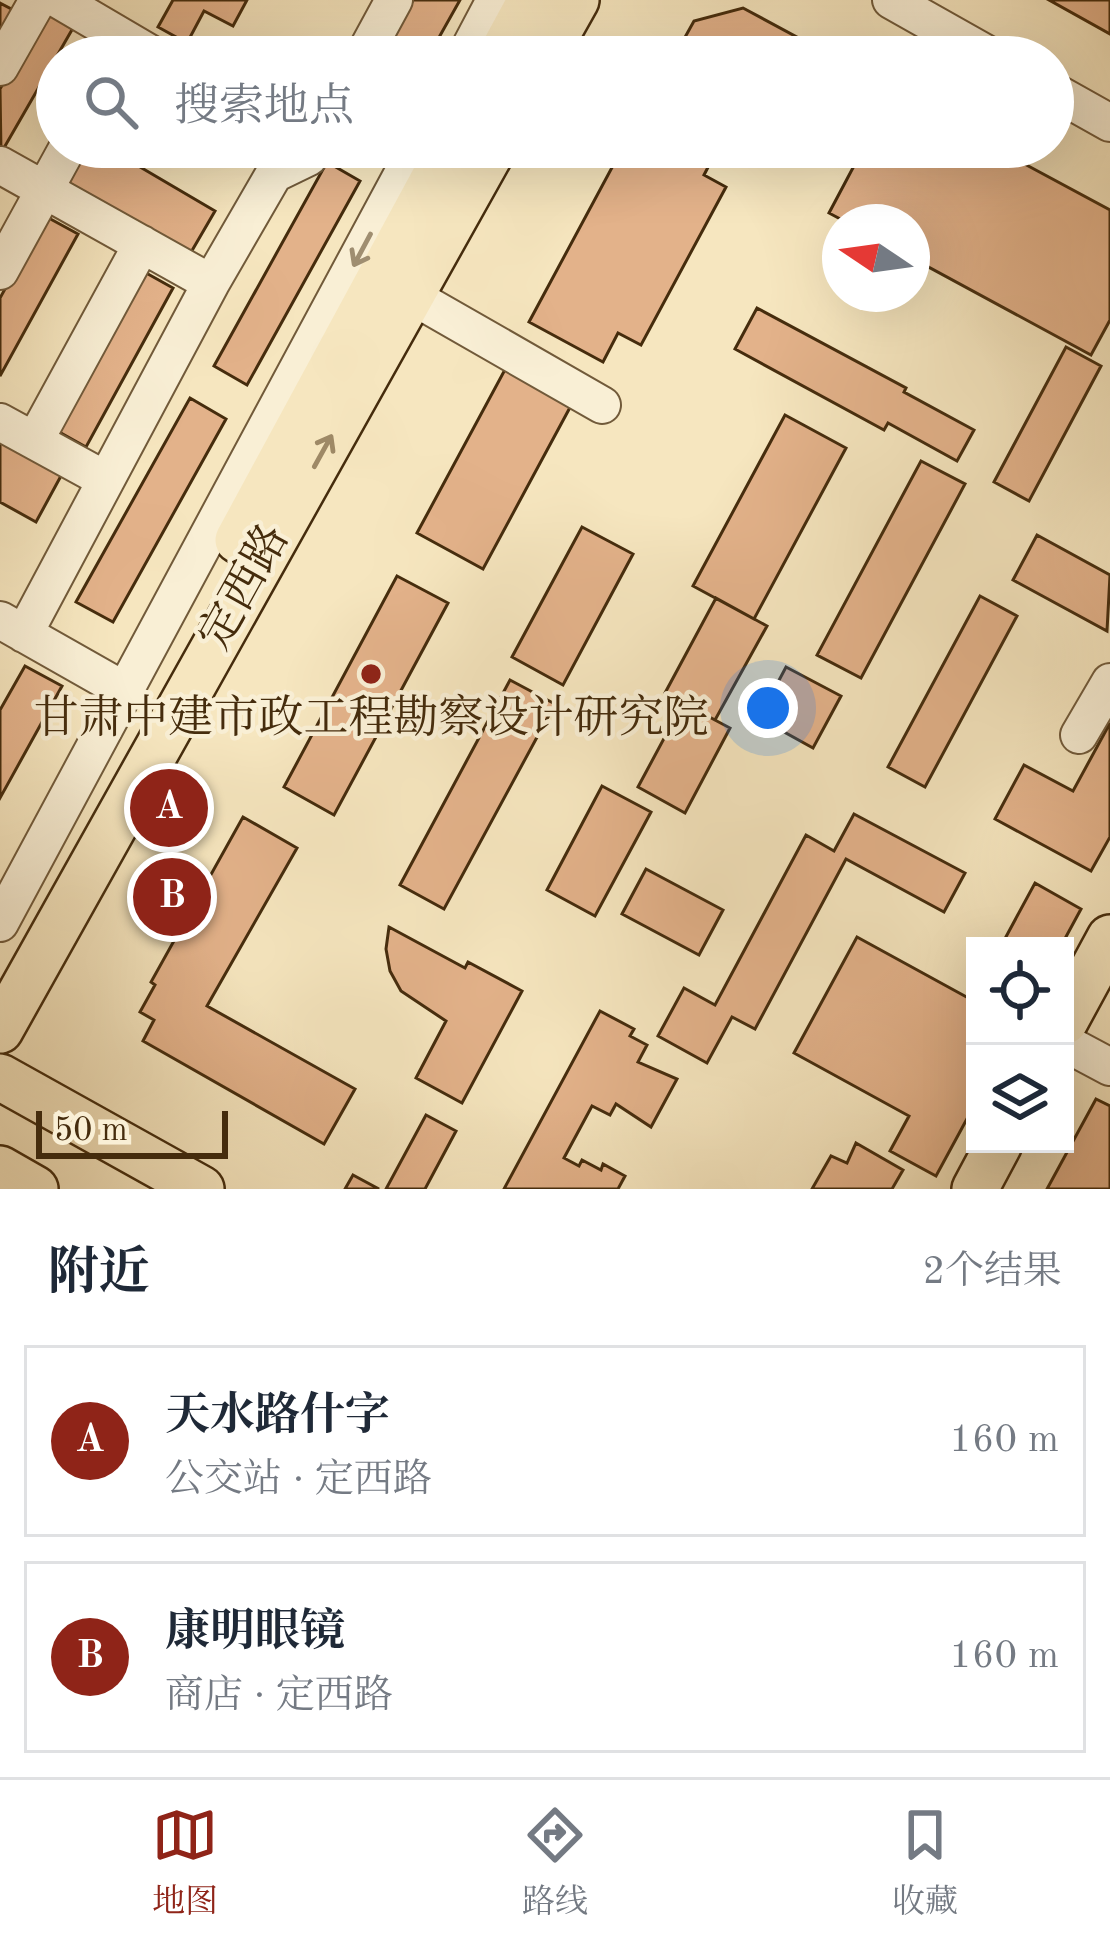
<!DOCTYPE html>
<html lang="zh">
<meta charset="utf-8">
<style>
body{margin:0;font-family:"Old Standard TT","Noto Serif SC",serif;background:#f6f6f7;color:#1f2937}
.controls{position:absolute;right:36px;bottom:36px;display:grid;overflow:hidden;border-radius:0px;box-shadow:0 12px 48px #0002}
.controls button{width:108px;height:108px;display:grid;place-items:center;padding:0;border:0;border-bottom:3px solid #e0e1e3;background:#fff;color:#1f2937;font:60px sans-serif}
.compass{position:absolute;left:822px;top:204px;width:108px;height:108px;border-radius:50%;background:#fff;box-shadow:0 12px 48px #0002;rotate:283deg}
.scale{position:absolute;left:36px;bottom:30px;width:192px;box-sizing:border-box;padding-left:12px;border:6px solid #452c0d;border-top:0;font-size:33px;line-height:42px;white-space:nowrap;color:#452c0d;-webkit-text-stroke:9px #f9efd5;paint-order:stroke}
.you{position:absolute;left:768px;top:708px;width:42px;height:42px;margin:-30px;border:9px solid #fff;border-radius:50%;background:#1a73e8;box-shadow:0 0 0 18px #1a73e833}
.badge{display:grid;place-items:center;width:78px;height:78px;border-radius:50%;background:#8f2418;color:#fff;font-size:39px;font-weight:700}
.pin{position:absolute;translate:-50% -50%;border:6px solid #fff;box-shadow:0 3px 12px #0006}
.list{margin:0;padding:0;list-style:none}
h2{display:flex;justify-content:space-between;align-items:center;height:156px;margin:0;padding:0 48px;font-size:51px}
h2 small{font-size:39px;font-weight:400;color:#747a83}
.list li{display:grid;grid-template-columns:78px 1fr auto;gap:36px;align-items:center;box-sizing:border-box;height:192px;margin:0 24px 24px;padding:0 24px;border:3px solid #e0e1e3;border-radius:0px}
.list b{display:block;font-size:45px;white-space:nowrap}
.list p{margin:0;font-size:39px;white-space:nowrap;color:#747a83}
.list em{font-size:39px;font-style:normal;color:#747a83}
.icon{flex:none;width:66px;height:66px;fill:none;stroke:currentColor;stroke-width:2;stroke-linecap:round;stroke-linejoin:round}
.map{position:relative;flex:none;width:1110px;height:1189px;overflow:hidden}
.search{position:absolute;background:#fff;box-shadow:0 12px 48px #0002;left:36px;right:36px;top:36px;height:132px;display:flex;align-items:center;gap:30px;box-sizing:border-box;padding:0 42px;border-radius:66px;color:#747a83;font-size:45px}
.sheet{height:588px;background:#fff}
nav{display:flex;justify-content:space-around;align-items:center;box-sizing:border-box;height:168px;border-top:3px solid #e0e1e3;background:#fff;font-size:33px;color:#747a83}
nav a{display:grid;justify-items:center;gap:6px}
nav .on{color:#8f2418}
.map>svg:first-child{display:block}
.building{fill:#e3b28a;stroke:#452c0d;stroke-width:3}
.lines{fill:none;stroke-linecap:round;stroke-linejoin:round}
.minor-casing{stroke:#715a3a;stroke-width:40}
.major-casing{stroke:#452c0d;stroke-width:50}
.minor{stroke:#f9efd5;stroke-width:36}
.major{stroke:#f6e6bf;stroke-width:45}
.oneway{stroke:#9f8e71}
.oneway2{stroke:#9e8966}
.poi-dot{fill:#8f2418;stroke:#f9efd5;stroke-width:4.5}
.labels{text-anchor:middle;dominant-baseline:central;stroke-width:9;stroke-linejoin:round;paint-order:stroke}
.street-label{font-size:45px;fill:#452c0d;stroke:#f9efd5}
.poi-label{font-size:45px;fill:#452c0d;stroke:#f9efd5}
</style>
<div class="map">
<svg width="1110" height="1189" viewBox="0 0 1110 1189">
<rect width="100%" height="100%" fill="#f6e6bf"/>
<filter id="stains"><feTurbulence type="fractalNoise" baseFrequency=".00167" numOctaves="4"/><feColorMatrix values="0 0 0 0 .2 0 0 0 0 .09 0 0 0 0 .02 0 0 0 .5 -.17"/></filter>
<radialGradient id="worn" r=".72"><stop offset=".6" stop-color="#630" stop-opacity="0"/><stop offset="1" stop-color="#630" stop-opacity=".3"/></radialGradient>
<path class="building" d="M173,0h74l-14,26 -29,-15 -17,32 -29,-16z
M413,0h47l-32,57h-46z
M1049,0h61v34z
M0,3l19,10 -19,26z
M743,8l91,49h-160l20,-36z
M45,11l28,17 -72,125 -1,-64z
M87,147h58l-10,17 80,47 -25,43 -123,-71z
M347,147h31l-7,13z
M623,147h88l6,3 -13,25 22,12 -85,158 -23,-12 -15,29 -74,-40z
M864,147h129l117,63v110l-19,35 -179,-97v-36h-66l-17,-9z
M327,162l33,19 -113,204 -33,-19z
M45,216l33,18 -78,142v-78z
M139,269l34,19 -87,159 -34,-19z
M757,308l149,80 -2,4 70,38 -17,31 -69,-38 -4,7 -149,-81z
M1066,347l35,19 -72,135 -35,-19z
M508,364l66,36 -91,169 -66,-36z
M190,398l36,21 -113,203 -37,-20z
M785,415l61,33 -92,171 -61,-33z
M0,439l62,35 -26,48 -36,-20z
M921,461l44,23 -104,194 -44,-23z
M582,527l51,27 -70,131 -51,-28z
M1037,535l73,40 -3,56 -94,-51z
M397,576l51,27 -114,212 -50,-28z
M980,596l37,20 -92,171 -37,-20z
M716,598l51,28 -52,94 -50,-27z
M25,666l37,20 -62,112v-88z
M786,667l55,29 -28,52 -54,-30z
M510,680l45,24 -111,205 -44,-24z
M683,703l47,25 -45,85 -47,-26z
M1110,723v114l-19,34 -96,-52 29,-54 49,26z
M602,786l49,26 -56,104 -48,-26z
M854,814l111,59 -21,39 -98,-53 -91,170 -23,-12 -25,46 -49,-27 26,-48 31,17 91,-170 28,16z
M243,817l54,31 -90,158 148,83 -31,55 -181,-103 11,-21 -14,-8 15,-27 -4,-3z
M646,869l77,41 -24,45 -77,-41z
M1035,883l46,26 -20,37h-60z
M389,927l76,41 3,-6 54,29 -60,112 -46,-25 30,-57 -45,-30 -11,-20 -4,-22z
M857,937l115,63 3,-6v110l-39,72 -46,-25 19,-35 -115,-63z
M600,1011l34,18 -4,7 17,9 -9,17 39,17 -26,48 -35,-23 -6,11 -18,-9 -28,52 15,8 3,-6 19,10 2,-6 22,12 -7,13h-114z
M1096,1099l14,7v83h-63z
M426,1115l30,16 -31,58h-39z
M856,1143l47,27 -11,19h-80l19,-33 16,7z
M353,1175l26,14h-34z"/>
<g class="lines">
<g class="minor-casing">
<path id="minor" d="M59,0l97,57
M891,0l101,57
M363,57l31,-57
M465,57l30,-57
M0,67l38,-67
M1053,91l57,32
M0,165l211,118
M274,174l35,-17 6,-10
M0,271l68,-124
M410,295l192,110
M0,422l106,58
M35,440l107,-196
M0,620l127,72
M24,634l187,-351 63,-109 5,-27
M1079,735l31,-53
M0,923l417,-776
M1065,1043l45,24"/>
</g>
<g class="major-casing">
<path id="major" d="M500,57l31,-57
M544,57l32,-57
M238,540l213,-393
M1065,1021l45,-83
M0,1030l494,-883
M0,1077l201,112
M0,1169l35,20
M975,1189l24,-45"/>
</g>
<use href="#minor" class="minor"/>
<use href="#major" class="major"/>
</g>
<defs><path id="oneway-shaft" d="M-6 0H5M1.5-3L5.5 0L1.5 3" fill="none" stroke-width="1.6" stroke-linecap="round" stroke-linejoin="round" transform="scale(3)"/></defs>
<use class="oneway" href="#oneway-shaft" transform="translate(362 250) rotate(118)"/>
<use class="oneway2" href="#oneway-shaft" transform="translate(323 451) rotate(-61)"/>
<circle class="poi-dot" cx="371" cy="674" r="12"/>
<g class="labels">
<g class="street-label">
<text transform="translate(246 588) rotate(-61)">定西路</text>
</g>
<g class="poi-label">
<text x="371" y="720">甘肃中建市政工程勘察设计研究院</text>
</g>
</g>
<rect width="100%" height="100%" filter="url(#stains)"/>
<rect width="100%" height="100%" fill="url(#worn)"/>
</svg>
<div class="controls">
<button><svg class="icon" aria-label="locate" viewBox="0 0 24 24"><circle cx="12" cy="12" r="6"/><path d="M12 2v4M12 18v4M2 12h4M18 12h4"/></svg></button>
<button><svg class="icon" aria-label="layers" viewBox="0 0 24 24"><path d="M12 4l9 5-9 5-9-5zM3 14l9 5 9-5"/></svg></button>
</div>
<svg class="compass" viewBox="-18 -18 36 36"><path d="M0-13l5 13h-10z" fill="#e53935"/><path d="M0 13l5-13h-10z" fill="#747a83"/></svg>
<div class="scale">50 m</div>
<div class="you"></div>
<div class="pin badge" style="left:169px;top:808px">A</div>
<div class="pin badge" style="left:172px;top:897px">B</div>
<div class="search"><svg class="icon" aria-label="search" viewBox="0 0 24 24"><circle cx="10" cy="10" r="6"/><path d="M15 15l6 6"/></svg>搜索地点</div>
</div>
<section class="sheet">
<h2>附近<small>2个结果</small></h2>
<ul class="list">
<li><span class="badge">A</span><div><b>天水路什字</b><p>公交站 · 定西路</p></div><em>160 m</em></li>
<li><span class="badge">B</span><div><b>康明眼镜</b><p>商店 · 定西路</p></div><em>160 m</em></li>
</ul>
</section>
<nav>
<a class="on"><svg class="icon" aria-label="map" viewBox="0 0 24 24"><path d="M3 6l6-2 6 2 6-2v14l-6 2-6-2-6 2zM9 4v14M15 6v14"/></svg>地图</a>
<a><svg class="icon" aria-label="directions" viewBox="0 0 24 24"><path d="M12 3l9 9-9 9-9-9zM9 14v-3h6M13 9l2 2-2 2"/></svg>路线</a>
<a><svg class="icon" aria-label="saved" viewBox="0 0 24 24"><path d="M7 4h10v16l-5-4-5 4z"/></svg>收藏</a>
</nav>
